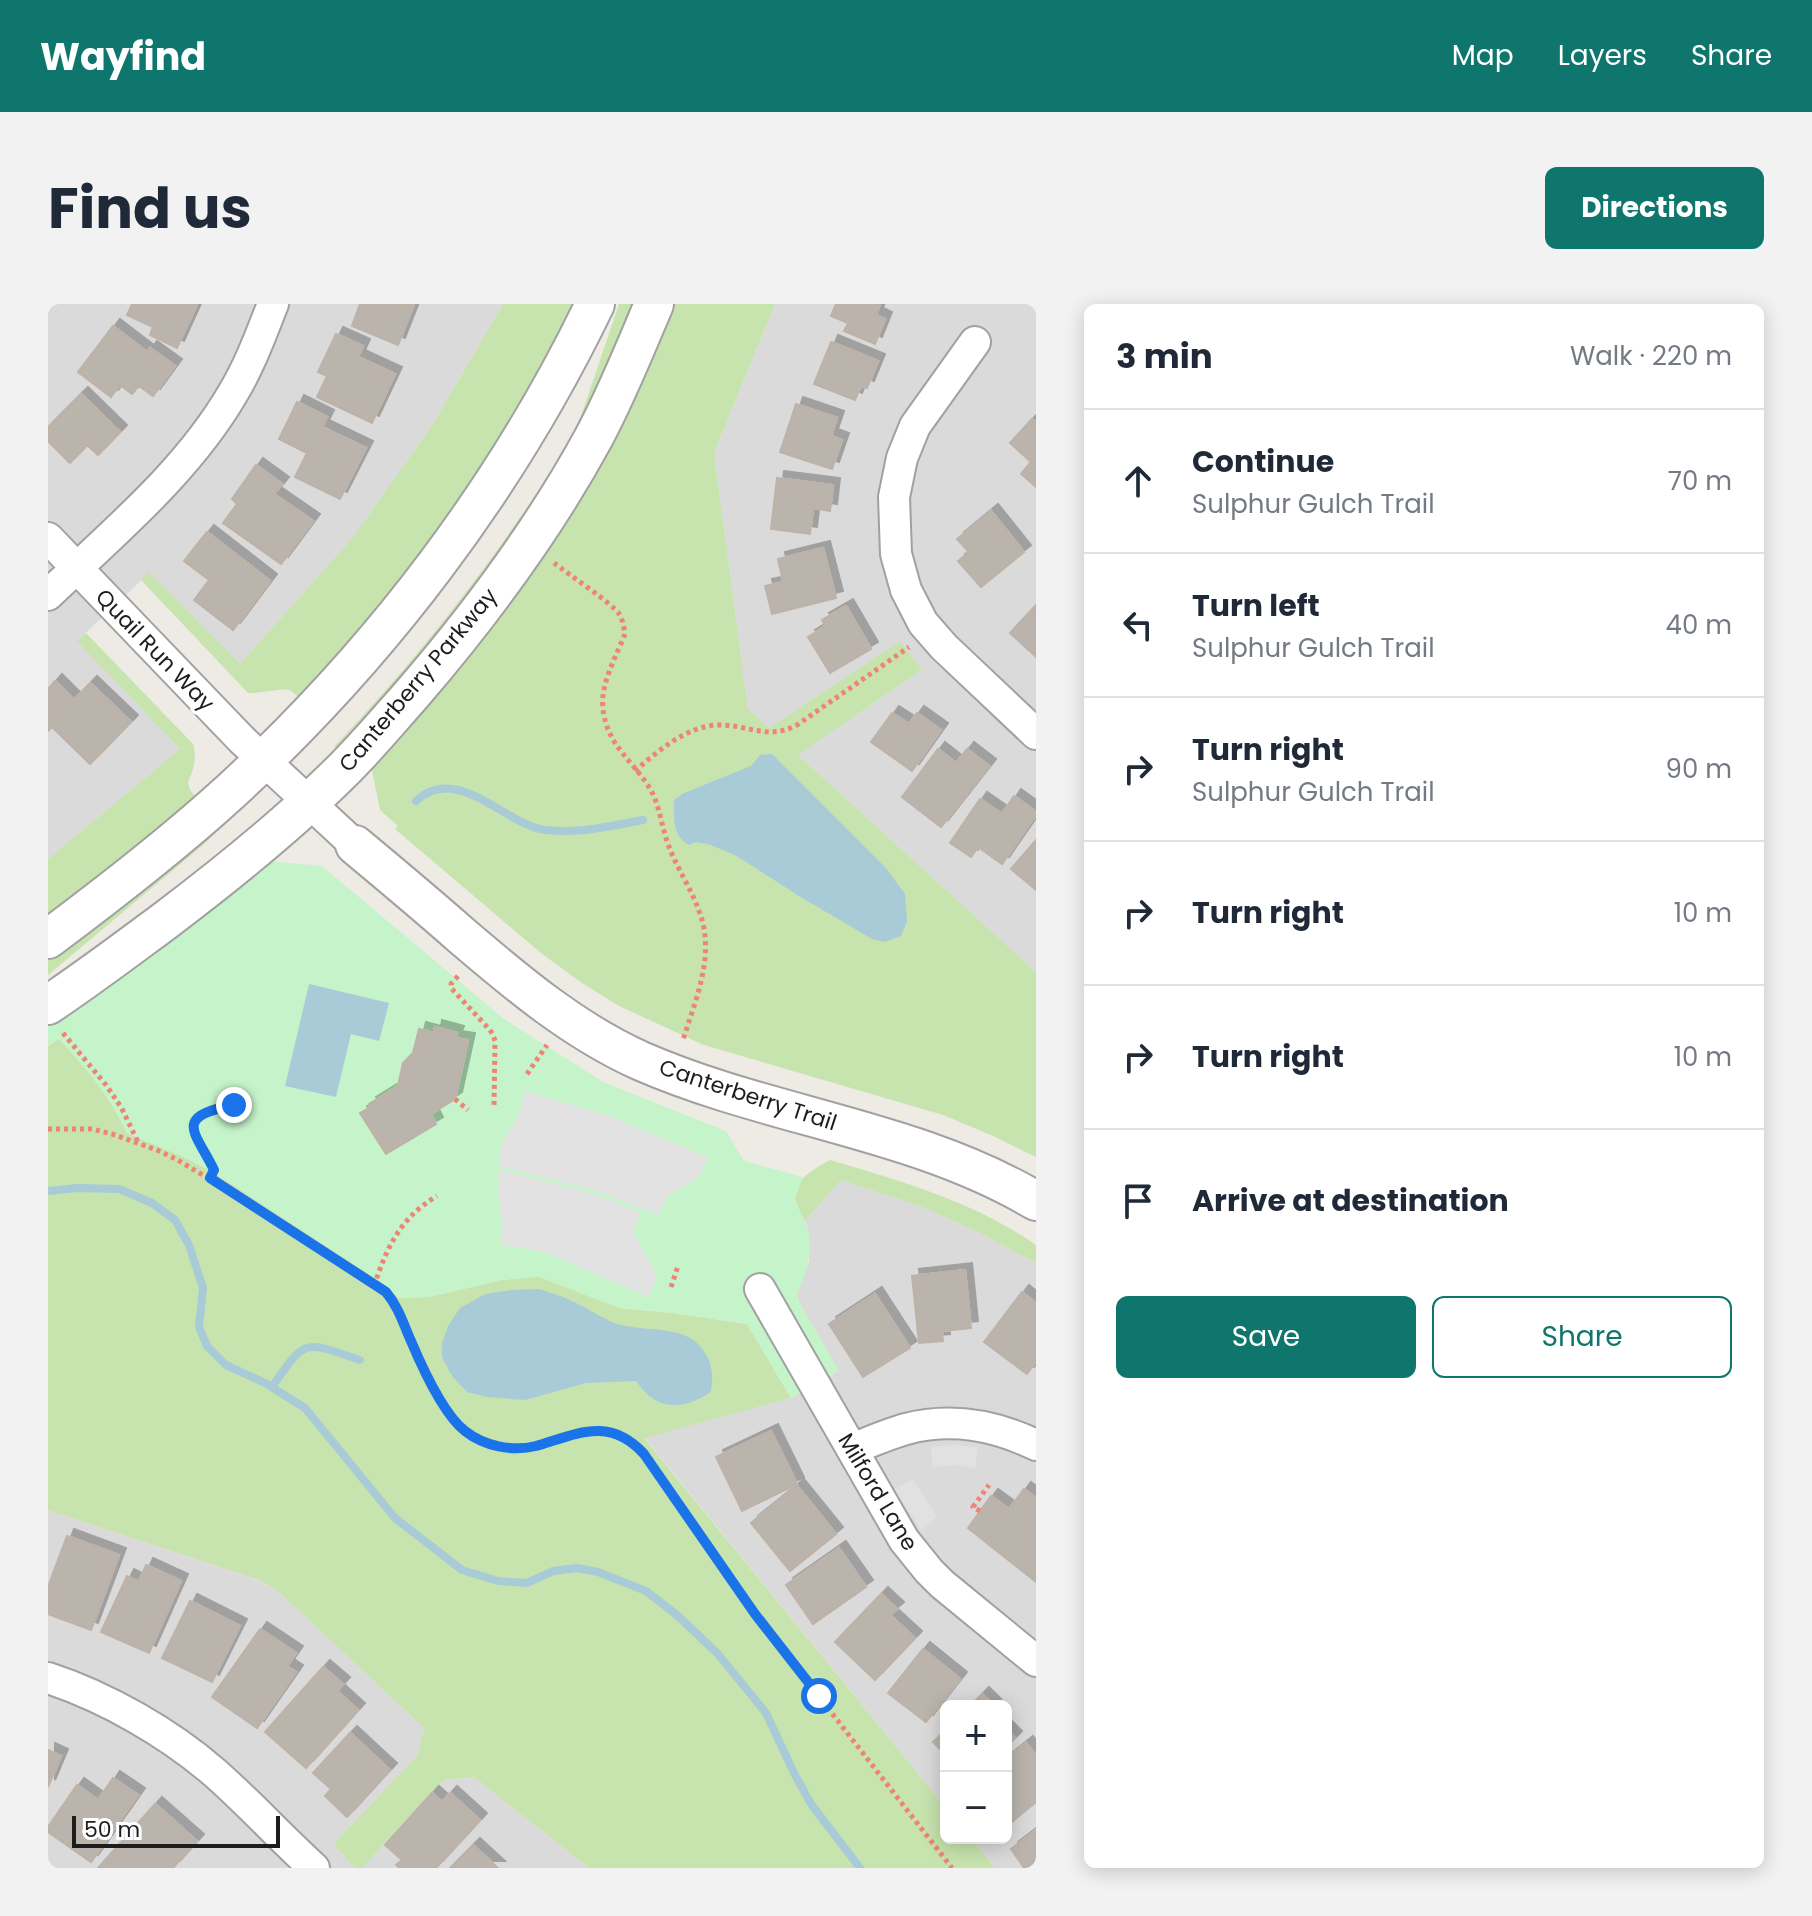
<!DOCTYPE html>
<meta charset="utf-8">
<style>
body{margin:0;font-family:Poppins,sans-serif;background:#f2f2f3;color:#1f2937}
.controls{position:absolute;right:24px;bottom:24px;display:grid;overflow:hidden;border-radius:12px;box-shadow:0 4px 20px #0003}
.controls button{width:72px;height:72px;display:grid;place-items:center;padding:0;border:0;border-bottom:2px solid #e0e1e3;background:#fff;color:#1f2937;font:40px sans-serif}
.scale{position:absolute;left:24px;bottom:20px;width:208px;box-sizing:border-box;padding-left:8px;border:4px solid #1d1d1d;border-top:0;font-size:22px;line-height:28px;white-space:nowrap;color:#1d1d1d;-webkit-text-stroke:6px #fff;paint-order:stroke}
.stop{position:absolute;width:24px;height:24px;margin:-18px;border:6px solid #1a73e8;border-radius:50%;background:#fff}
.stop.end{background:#1a73e8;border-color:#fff;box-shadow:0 2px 8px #0008}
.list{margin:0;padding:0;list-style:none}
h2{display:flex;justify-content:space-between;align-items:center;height:104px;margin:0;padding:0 32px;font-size:34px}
h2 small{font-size:26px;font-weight:400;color:#747a83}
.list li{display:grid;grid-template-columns:52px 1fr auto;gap:24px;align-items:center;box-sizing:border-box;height:144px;padding:0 32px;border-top:2px solid #e0e1e3}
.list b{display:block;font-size:30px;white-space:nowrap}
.list p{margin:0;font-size:26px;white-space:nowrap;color:#747a83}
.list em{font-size:26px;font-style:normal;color:#747a83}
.actions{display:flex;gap:16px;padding:24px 32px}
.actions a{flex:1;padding:18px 0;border:2px solid #0f766e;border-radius:12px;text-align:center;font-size:28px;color:#0f766e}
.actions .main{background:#0f766e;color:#fff}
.icon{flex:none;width:44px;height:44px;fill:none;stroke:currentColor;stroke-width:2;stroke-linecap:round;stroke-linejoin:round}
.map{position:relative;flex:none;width:988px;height:1564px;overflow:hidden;border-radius:12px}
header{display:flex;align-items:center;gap:48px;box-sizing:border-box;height:112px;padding:0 40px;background:#0f766e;color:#fff}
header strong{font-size:38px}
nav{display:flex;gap:44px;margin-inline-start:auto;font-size:28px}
.intro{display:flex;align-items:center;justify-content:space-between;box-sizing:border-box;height:192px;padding:0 48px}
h1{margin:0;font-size:56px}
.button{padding:20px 36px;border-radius:12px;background:#0f766e;color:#fff;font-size:28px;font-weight:700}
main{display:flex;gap:48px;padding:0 48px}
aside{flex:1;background:#fff;border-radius:12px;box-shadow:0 4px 20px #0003}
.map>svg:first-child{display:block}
.residential{fill:#dbdada}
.grass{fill:#c7e3ae}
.park{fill:#c5f4ca}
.parking{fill:#e1e1e1}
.water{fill:#a8cbd7}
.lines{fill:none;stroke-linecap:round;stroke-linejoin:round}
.stream{stroke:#a8cbd7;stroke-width:8}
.building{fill:#bab4ad;stroke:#beb2a8;stroke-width:2;filter:url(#shadow)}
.minor-casing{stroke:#a1a1a1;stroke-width:34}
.tertiary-casing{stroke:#a1a1a1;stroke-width:42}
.path{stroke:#ed8576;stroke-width:5;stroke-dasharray:4 4;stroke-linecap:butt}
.minor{stroke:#fff;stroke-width:30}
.tertiary{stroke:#fff;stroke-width:38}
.route{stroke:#1a73e8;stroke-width:10}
.labels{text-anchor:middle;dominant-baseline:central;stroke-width:7;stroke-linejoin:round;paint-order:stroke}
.street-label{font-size:22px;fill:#1d1d1d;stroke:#fff}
</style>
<header>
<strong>Wayfind</strong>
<nav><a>Map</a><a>Layers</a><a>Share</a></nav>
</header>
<div class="intro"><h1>Find us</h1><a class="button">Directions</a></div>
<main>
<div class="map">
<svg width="988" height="1564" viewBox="0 0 988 1564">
<defs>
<filter id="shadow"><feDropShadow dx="7" dy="-7" stdDeviation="0" flood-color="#0004"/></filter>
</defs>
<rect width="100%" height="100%" fill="#edebe4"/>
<path class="residential" d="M0,0h455l-72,123 -78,110 -114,128 -90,-92 -71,67 102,109 -132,110z
M727,0h261v668l-238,-217 124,-85 -22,-28 -131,86 -21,-19 -34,-256z
M793,876l79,26 58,26 58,31v605h-41l-24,-30h35v-132h-60v102l-302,-371 147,-39 47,-27 -39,-69 -2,-8 12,-33v-28l-4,-12z
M0,1206l210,70 21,12 145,136 -7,28 -84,88 22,24h-307z
M426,1473l115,91h-227l82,-88z"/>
<path class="grass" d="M455,0h73c-32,61 -65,122 -104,180 -52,76 -111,146 -173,214 -3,-3 -6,-7 -11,-8 -6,-2 -30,4 -40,3l-107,-113 8,-8 91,92 113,-127 78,-110z
M571,0h16l-60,136 -115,172 -122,138 -4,-3c64,-68 123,-139 176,-215 26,-37 52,-75 71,-116z
M623,0h104l-61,149 34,256 21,19 131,-87 22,29 -124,85 238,217v185l-45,-22 -48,-20 -239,-70 -85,-39 -40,-25 -38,-28 -146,-124 3,-3 -18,-16 -9,-45z
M38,329l107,111c4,14 1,25 -5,38l2,8 7,8 -149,121v-60l132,-110 -103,-108z
M185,513l-30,28 -155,130v-16l176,-140z
M11,735l34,36 23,36 11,22 57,24 34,18 166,109 15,14 30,-1 73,-17 37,-4 80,32 54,5 74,11 44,74 -147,40 302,370v30h25l24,30h-406l-115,-91 -30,3 -82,88h-7l-22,-24 84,-88 7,-28 -145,-136 -20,-12 -211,-70v-464z
M782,856c71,21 145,42 206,85v18l-58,-31 -58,-26 -79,-26 -36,41c-3,-6 -8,-12 -9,-18 -6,-23 19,-34 34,-43z"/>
<path class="park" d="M221,557l53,5 182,153 99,63 123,49 18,30 59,16 -8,22 14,34 1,18 -4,20 -9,23 2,8 40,69 -48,27 -44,-74 -74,-11 -54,-5 -80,-31 -37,3 -73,17 -30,1 -15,-14 -166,-109 -34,-18 -57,-24c-19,-39 -39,-62 -68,-94l-11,7v-22l49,-34z"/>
<path class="parking" d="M476,787l80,23 104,43 -9,20 -32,19 -8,19 -70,-26 -90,-23 2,-21 19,-32z
M451,865l88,23 54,20 -8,20 24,44 -8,21 -104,-45 -44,-7 1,-21 -4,-34z
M906,1141l24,2 -3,21 -20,-3 -22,2 -2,-20z
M865,1175l24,38 -16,13 -27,-41z"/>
<path class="water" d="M724,450l114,114 19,26 2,27 -6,15 -17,6 -12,-3 -73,-43 -64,-41 -27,-11 -12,-2 -7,3c-17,-9 -15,-28 -15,-45l10,-7 67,-27 9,-11z
M261,680l80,19 -10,38 -28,-7 -15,63 -51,-11z
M491,985c11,4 24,7 35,13 13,6 25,14 38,20 32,13 76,-2 95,34 6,12 6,22 4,36 -29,19 -55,19 -75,-11l-50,2 -61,17 -38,-3 -20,-5 -15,-16 -10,-19v-14l6,-17 12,-18 25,-14 26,-4z"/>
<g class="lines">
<path class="stream" d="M368,497c41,-39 91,25 129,29 34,4 65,-4 98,-10
M0,887l29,-3 42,1 33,14 23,17 14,25 14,43 -4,39 8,19 19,19 39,18 40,25 90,110 67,52 36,11 29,2 26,-12 24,-3 21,4 48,19 32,25 40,38 48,59 28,60 17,31 49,64
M224,1083c35,-50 31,-46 88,-27"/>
</g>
<path class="building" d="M84,0h65l-20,44 -27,-13 3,-8 -26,-12z
M312,0h54l-16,41 -46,-19z
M788,0h44l-4,11 9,4 -10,25 -31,-13 4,-8 -17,-7z
M65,22l34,26 3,-4 25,18 -22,30 -14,-10 -7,8 -12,-9 -9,12 -33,-25z
M288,30l27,12 -5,11 37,17 -23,49 -55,-26 10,-21 -9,-4z
M783,38l47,19 -11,27 -6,-2 -6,14 -41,-16z
M33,90l39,38 -22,23 -11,-10 -17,18 -22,-22v-14z
M249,98l30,15 -5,10 44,21 -26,51 -45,-22 12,-24 -28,-14z
M748,100l41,14 -6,18 11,4 -10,29 -52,-17z
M984,115l4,4v64l-15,-13 10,-12 -21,-19z
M208,161l26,19 -8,10 39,27 -32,43 -58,-41 14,-19 -5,-5z
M729,174l56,7 -3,26 -17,-3 -3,26 -39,-5z
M943,207l33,41 -43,35 -23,-26 11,-9 -12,-13z
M159,228l63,49 -37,49 -39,-30 15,-20 -25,-19z
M775,244l13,50 -64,16 -7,-28 18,-4 -5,-23z
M988,301v52l-26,-24z
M798,302l25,43 -41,24 -22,-36 17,-11 -3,-6z
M7,377l19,19 16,-17 41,39 -41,42 -38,-37 -4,4v-42z
M844,409l17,11 8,-11 24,17 -29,41 -41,-29z
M890,445l18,14 11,-14 22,17 -48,61 -39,-30z
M966,492l22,16v3l-34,49 -24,-17 -7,10 -21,-14 30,-44 22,15z
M988,536v50l-25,-21z
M387,723l22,6 -2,5 13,2 -13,59 -24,15 5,10 -50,30 -26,-41 11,-6 -2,-3 29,-18 5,-23 10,-10 6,-24 15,4z
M917,966l6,58 -29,3 1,10 -24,2 -7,-67z
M974,988l14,11v58l-9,13 -43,-32z
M827,990l35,54 -47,29 -34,-53z
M723,1127l26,53 -55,27 -26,-54z
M749,1182l39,48 -46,37 -39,-48z
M976,1185l12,9v84l-68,-54 23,-32 18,13z
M19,1232l52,19 -28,75 -43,-16v-27z
M791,1244l27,39 -53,37 -27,-39z
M98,1261l35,16 -32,72 -48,-21 26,-56 12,6z
M833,1290l16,15 -7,6 25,23 -40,42 -40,-38z
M142,1297l50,25 -28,56 -50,-24z
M212,1325l36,24 -9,13 9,6 -39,56 -45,-31z
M875,1345l37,30 -34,43 -38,-29z
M275,1363l20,17 -6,7 21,19 -52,58 -41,-36z
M934,1390l12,12h-24z
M958,1425l9,9 -9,9z
M898,1426v25l-13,-13z
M302,1429l40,37 -43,47 -22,-21 6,-7 -18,-16z
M978,1439l10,13v46l-29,24 -1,-67z
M0,1446l13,6 -13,31z
M65,1474l25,17 -47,67 -43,-30v-5l29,-42 21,15z
M384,1489l10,9 8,-9 30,27 -44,48h-36l-4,-3 6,-5 -17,-15z
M107,1500l42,37 -24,27h-75z
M988,1526v38h-12l-13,-19z
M425,1541l25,23h-48z"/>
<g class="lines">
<g class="minor-casing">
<path id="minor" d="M927,38l-60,84 -13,32 -8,39 2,57 10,36 17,33 21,24 92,87
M0,234l194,202 113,105
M0,291c65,-62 139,-123 185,-202 17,-28 28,-59 40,-89
M712,985l144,251 25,31 13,13 94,77
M804,1145c18,-7 36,-15 54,-20 46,-12 88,-4 130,16
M0,1374c58,19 121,55 167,95 34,30 65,64 99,95"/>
</g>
<g class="tertiary-casing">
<path id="tertiary" d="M307,541c36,30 72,60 107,91 55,47 112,95 179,125 128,56 274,68 395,140
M0,635c63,-47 125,-95 183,-148 150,-138 276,-304 364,-487
M0,701c39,-26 76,-54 114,-82 61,-46 121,-94 176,-148 26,-25 50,-54 74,-81 68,-79 132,-165 182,-257 23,-43 41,-88 60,-133"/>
</g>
<path class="path" d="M506,259c15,12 57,39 66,52 3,6 4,13 5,19 -9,23 -25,50 -22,75 4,36 29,51 46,78 11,18 12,38 19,57 8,23 23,44 31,67 17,43 -3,87 -16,129
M587,467c23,-20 50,-44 82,-46 31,-1 49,16 80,0l112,-78
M410,672l-7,8v4l39,42 3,5 2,6 -1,65
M15,729l43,52 15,22 17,35
M479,770l20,-29
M407,795l13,11
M0,825h44l20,5 45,16 19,9 93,56 117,77c13,16 18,31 25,49 12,28 31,72 54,90 19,15 42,19 65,16 10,-1 19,-6 29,-9 34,-10 60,-12 85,16l111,160 197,254
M162,874l4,-8c-18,-39 -42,-53 20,-65
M326,982c13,-39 26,-68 63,-90
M623,983l7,-21
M932,1207l-7,-4 16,-22"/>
<use href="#minor" class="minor"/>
<use href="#tertiary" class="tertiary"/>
</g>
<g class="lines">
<path class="route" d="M186,801c-62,12 -39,26 -20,65l-4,8 176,114c13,16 17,31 25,49 11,26 32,73 54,90 19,15 47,21 71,15 41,-12 73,-30 108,8l111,160 64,82"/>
</g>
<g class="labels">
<g class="street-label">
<text transform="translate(107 346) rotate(46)">Quail Run Way</text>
<text transform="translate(370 376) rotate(-50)">Canterberry Parkway</text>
<text transform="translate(700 791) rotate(18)">Canterberry Trail</text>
<text transform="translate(830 1188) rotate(59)">Milford Lane</text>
</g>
</g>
</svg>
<div class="controls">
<button>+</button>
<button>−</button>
</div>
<div class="scale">50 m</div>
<div class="stop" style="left:771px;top:1392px"></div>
<div class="stop end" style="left:186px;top:801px"></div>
</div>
<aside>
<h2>3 min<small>Walk · 220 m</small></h2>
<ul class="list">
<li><svg class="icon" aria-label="ahead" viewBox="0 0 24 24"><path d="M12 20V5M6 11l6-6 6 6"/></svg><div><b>Continue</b><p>Sulphur Gulch Trail</p></div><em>70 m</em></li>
<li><svg class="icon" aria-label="left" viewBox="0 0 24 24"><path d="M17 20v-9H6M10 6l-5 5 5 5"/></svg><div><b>Turn left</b><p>Sulphur Gulch Trail</p></div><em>40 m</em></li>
<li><svg class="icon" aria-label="right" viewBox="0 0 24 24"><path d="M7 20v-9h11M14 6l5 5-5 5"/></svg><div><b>Turn right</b><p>Sulphur Gulch Trail</p></div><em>90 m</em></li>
<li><svg class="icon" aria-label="right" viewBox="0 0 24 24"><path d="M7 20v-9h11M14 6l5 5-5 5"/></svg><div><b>Turn right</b></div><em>10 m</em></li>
<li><svg class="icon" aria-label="right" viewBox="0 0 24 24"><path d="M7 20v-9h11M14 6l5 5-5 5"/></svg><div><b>Turn right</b></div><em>10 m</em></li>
<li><svg class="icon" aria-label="arrive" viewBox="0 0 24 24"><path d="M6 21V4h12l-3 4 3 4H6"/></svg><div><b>Arrive at destination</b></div></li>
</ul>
<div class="actions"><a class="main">Save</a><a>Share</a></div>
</aside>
</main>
